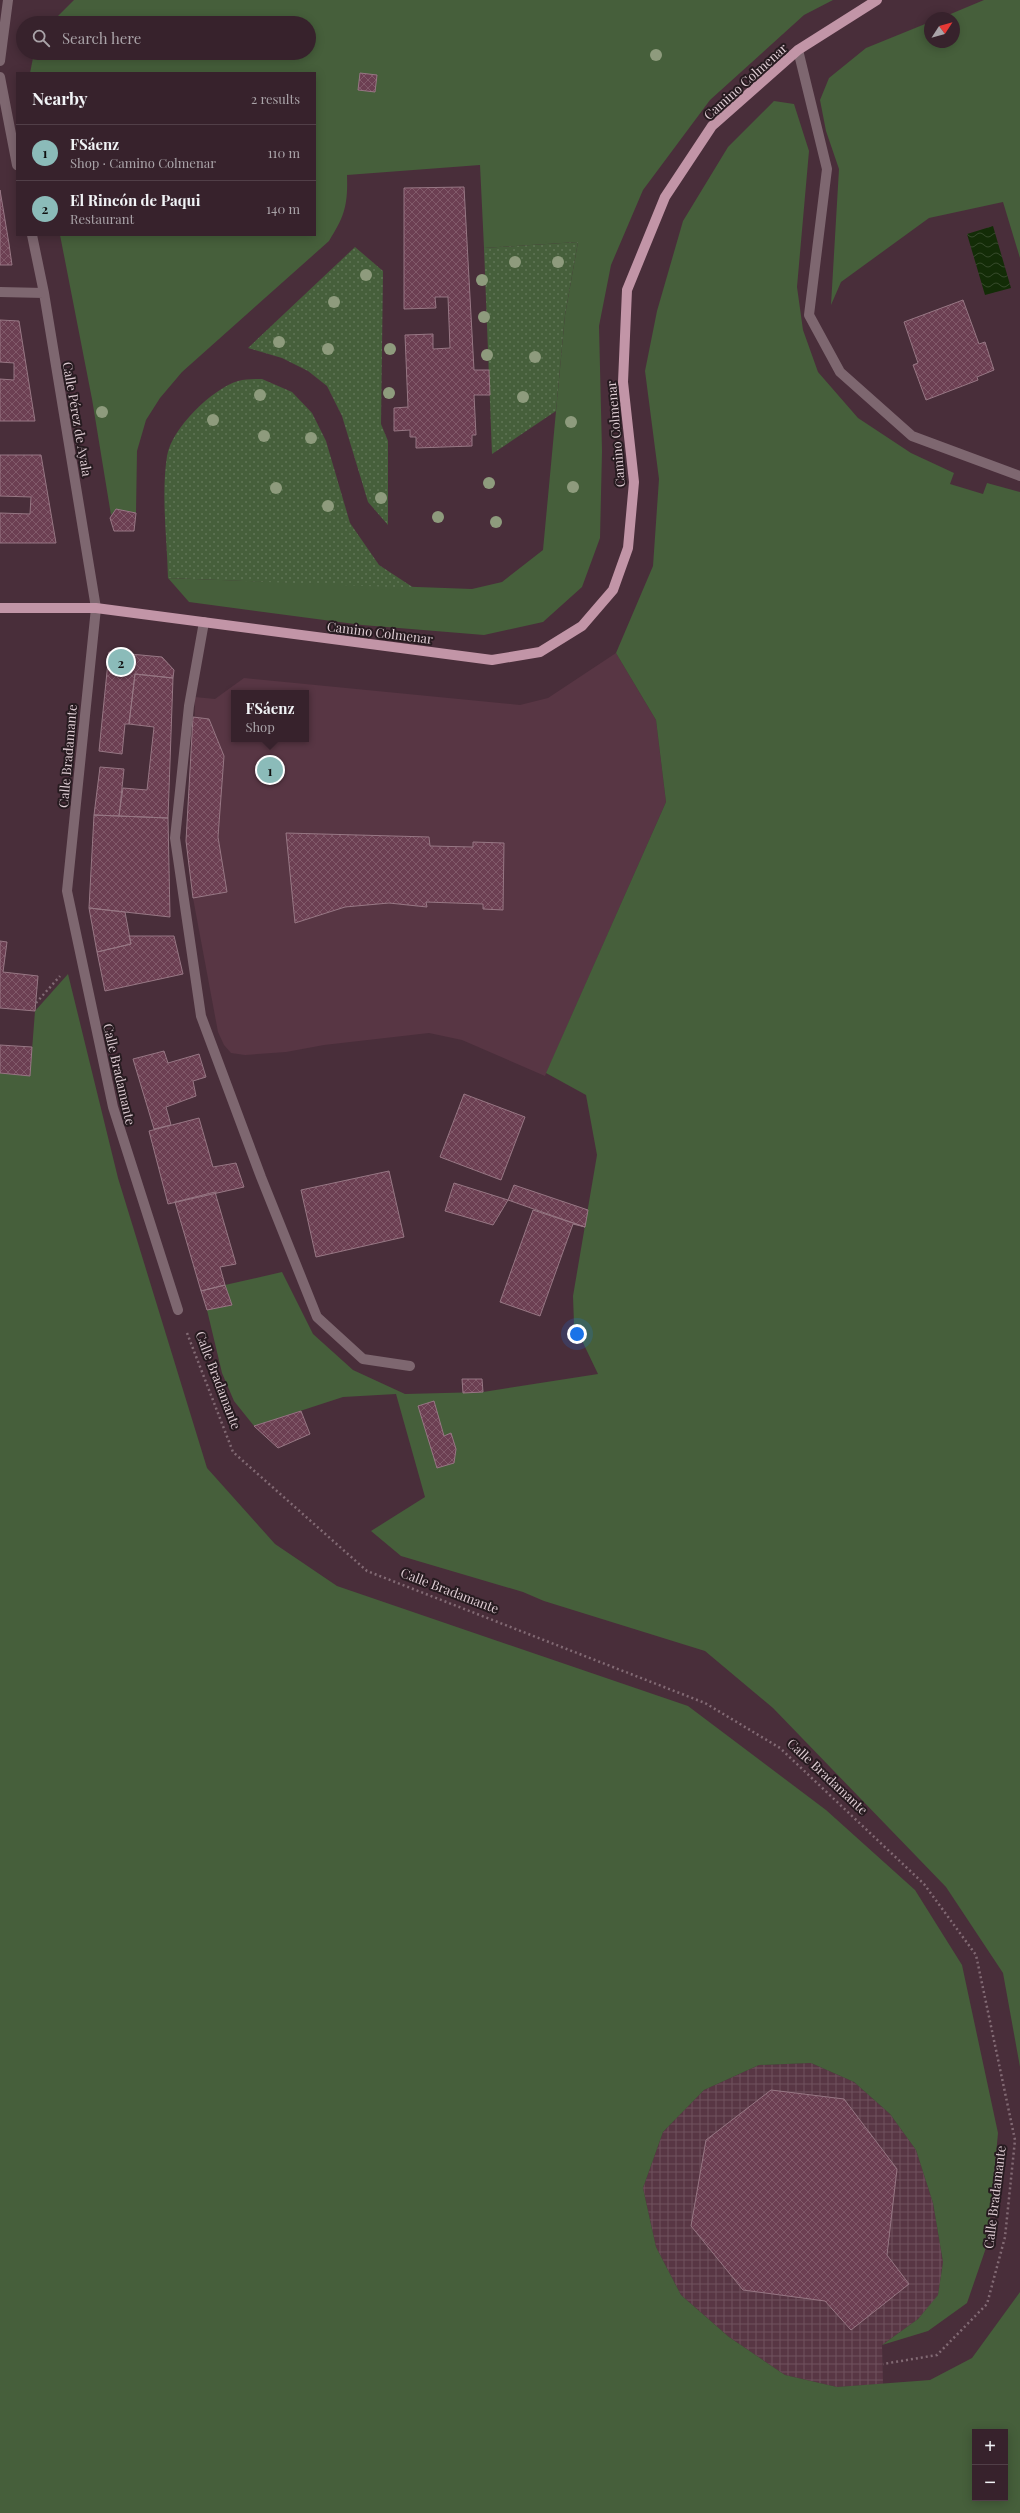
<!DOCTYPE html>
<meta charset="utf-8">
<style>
body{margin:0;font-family:"Playfair Display",serif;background:#3e2a34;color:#f1f3f6}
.controls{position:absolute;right:12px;bottom:12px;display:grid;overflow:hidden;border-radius:0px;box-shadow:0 2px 10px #0003}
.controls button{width:36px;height:36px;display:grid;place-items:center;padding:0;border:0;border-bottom:1px solid #513f48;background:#37222c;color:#f1f3f6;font:20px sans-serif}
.compass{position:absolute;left:924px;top:12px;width:36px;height:36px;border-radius:50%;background:#37222c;box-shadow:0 2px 10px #0003;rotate:54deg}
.you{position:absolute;left:577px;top:1334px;width:14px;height:14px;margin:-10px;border:3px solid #fff;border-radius:50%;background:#1a73e8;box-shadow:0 0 0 6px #1a73e833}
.badge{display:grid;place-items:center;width:26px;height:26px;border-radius:50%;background:#8bbbb9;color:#111;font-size:13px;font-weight:700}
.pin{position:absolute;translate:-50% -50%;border:2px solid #fff;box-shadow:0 1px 4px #0006}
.popup{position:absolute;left:231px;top:690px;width:78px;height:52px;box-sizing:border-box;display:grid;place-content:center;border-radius:0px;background:#37222c;filter:drop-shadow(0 1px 3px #0005);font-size:13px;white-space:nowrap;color:#aaa4a9}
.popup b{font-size:15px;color:#f1f3f6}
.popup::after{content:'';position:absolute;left:50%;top:100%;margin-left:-8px;border:8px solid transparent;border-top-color:#37222c}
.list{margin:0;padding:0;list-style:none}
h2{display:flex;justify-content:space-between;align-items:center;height:52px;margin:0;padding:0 16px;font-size:17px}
h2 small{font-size:13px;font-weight:400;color:#aaa4a9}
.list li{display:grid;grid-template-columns:26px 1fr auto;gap:12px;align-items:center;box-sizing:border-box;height:56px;padding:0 16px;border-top:1px solid #513f48}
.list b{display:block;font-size:15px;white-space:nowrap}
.list p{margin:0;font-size:13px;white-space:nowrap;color:#aaa4a9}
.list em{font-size:13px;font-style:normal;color:#aaa4a9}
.icon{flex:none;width:22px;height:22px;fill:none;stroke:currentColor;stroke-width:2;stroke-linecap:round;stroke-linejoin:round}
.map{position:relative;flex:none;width:1020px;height:2513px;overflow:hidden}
.search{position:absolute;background:#37222c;box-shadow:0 2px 10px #0003;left:16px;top:16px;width:300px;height:44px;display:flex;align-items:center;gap:10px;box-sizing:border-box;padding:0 14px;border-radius:22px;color:#aaa4a9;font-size:15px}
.panel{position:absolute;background:#37222c;box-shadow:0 2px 10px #0003;left:16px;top:72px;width:300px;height:164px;border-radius:0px}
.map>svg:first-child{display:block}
.built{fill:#583644;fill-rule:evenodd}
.industrial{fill:url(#industrial-grid)}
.grass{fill:#465f3b;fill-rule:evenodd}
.garden{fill:url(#garden-dots)}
.water{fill:url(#water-waves)}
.building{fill:url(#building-cross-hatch);stroke:#977784}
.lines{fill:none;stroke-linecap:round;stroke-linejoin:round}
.path{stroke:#826a74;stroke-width:2.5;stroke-dasharray:2 3;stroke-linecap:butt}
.minor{stroke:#7e6770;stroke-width:10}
.major{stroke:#c295a7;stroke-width:10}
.tree{fill:#8e9b7d}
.labels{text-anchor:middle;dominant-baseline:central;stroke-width:4;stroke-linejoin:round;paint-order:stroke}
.street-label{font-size:13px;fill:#deccd3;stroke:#271b20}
</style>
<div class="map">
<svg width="1020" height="2513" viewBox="0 0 1020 2513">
<defs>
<pattern id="industrial-grid" width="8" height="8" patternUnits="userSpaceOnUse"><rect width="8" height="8" fill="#583644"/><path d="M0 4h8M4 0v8" fill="none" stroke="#70525e"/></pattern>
<pattern id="garden-dots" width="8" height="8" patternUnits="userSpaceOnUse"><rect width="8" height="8" fill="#465f3b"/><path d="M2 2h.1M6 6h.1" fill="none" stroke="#607556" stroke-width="1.8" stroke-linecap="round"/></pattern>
<pattern id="water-waves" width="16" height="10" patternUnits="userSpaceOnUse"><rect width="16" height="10" fill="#132c07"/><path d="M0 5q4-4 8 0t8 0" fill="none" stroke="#35492a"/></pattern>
<pattern id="building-cross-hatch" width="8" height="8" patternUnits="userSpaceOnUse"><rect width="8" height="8" fill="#6c3f52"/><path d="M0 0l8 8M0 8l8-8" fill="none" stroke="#815a6a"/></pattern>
</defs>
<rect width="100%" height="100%" fill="#492e3a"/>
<path class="built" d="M616,653l40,67 10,82 -121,274 -83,-36 -33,-7 -105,12 -38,7 -41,3 -14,-2 -7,-8 -6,-13 -25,-134 2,-201 20,2 29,-21 276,27 28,-7zM234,693h72v46h-72z"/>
<path class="industrial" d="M811,2063l43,19 36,32 26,36 17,53 10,59 -5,34 -20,23 -36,26 1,39 -46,3 -52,-12 -56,-38 -48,-42 -25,-48 -13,-59 20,-56 41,-42 55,-25z"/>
<path class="grass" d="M74,0h759l-29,15 -94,85 -67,90 -32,75 -12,61 3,125 -2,87 -18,49 -39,35 -59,13 -122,-10 -173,-23 -21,-24 304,11 30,-7 41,-32 22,-235 13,-73 -94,6 -4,-83 -133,10c1,29 -2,41 -18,66l-147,131 -22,26 -14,22 -9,31 -1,62 -20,-4 -5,6 -19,-116 -32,-164h255v-162h-285l4,-20h275v-30h-258z
M984,0h36v258l-17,-56 -74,16 -88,64 -10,23 8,-136 -13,-38 -6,-31 9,-22 37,-30 64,-26v20h24v-24h-13z
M774,101l20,3 15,47 -12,136 6,43 15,42 40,46 53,35 43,20 -4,11 33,10 4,-11 33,9v1575l-17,-94 -57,-86 -173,-179 -68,-57 -161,-50 -21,-9 -122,-36 -30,-25 54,-34 -29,-103 -53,3 -89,29 -20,-25 -12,-28 -15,-63 25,-5 -7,-20 57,-13 31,62 40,36 52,24 78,-2 115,-18 -24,-50 -1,-28 24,-141 -11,-60 -40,-22 120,-271 -10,-82 -40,-67 37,-87 6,-87 -14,-108 12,-60 26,-90 45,-74z
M68,974l50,204 89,290 68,76 62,42 351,120 138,104 89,80 47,75 36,168 -10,109 -21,61 -39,28 -46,14 36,-26 20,-24 5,-33 -10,-59 -17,-53 -26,-36 -36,-32 -43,-19 -52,2 -55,25 -41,42 -20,56 13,59 25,48 48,42 56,38 52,12 93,-7 42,-22 48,-66v221h-1020v-1440l30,3 5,-65zM975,2432h30v66h-30z"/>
<path class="garden" d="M578,242l-13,73 -9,96 -64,43 -8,-206z
M355,247l28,24 -2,153 7,17v84l-20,-23 -26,-86 -15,-30 -19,-15 -26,-13 -34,-10z
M262,379l30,13 20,21 14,28 24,82 29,42 35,23 -246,-10c-1,-40 -7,-82 -1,-122 5,-28 45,-67 71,-75 7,-2 16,-2 24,-2z"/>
<path class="water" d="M993,226l18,62 -26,7 -18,-61z"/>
<path class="building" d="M360,73l17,2 -2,17 -17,-2z
M464,187l10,183h15l1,25h-16l2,40h-4v11l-56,2v-11h-6v-7l-16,1v-23l14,-1 -3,-72 28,-1v15l17,-1 -2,-51h-13l1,11 -32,1v-121z
M0,190l9,54 3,21h-12z
M963,300l16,44 6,-2 9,28 -17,7 1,3 -52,20 -13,-35 5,-2 -14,-41z
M0,320l19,1 16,100h-35v-42l14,1v-17l-14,-1z
M0,455h41l15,88h-56v-30l30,1 1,-17 -31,-1z
M116,509l20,4 -2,18h-20l-4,-13z
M109,652l53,5 12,13 -1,8 -38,-4 -6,50h-4l-3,30 -23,-3z
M135,674l38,4 -5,140 -49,-2 4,-28 24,2 7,-63 -25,-3z
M193,717l16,2 15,37 -6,81 9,55 -34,6 -7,-57z
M100,767l24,2 -5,47 -25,-1z
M94,815l74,3 2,99 -81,-9z
M286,833l143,4 1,9 43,1v-5l31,1 -1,67 -20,-1v-5l-57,-2 1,5 -38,-4 -44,4 -50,16z
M89,908l36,4 6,32 -34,8z
M129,936h45l9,38 -78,17 -8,-39 34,-8z
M0,941l7,1 -4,30 35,4 -3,35 -35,-3z
M0,1045l32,2 -2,29 -30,-3z
M164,1051l4,12 31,-9 7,23 -13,4 3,15 -30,11 5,18 -17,4 -21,-70z
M464,1094l61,23 -24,63 -61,-23z
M199,1118l14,49 23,-4 8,24 -76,17 -19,-73z
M389,1171l15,66 -88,20 -15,-67z
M454,1183l54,17 -15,25 -48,-14z
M514,1185l74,25 -3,17 -77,-27z
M215,1192l21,72 -16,3 5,18 -24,6 -26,-89z
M533,1210l52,17 -12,-3 -33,92 -40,-14z
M225,1285l7,20 -25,5 -6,-19z
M462,1379h20l1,13 -20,1z
M434,1401l10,35 7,-3 5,16 -2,14 -17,5 -19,-62z
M301,1411l9,23 -32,14 -24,-22z
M771,2090l73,9 53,70 -10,86 22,29 -58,46 -26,-29 -82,-11 -52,-64 15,-86z"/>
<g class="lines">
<path class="path" d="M36,1003l24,-27
M187,1333l46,119 134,119 338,132 75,45 144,136 52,71 39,185 -10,97 -18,67 -50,51 -54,9"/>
<path class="minor" d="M798,50l29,119 -18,146 31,57 72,64 108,40
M0,61l8,-61
M0,77l17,88
M32,235l12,58 52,315 -29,283 46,216 65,203
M0,292l44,1
M204,622l-15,84 -14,132 26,178 60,161 56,140 46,42 47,7"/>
<path class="major" d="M0,608h96l396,52 48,-8 42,-26 31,-36 15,-42 6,-66 -11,-100 4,-92 38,-93 47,-71 86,-76 79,-50"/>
</g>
<g class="tree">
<circle cx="656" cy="55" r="6"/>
<circle cx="515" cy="262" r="6"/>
<circle cx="558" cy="262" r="6"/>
<circle cx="366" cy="275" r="6"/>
<circle cx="482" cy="280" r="6"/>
<circle cx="334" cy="302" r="6"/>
<circle cx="484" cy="317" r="6"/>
<circle cx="279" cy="342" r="6"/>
<circle cx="328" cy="349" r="6"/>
<circle cx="390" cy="349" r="6"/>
<circle cx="487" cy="355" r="6"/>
<circle cx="535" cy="357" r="6"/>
<circle cx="389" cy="393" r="6"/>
<circle cx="260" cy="395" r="6"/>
<circle cx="523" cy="397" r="6"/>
<circle cx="102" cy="412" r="6"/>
<circle cx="213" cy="420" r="6"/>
<circle cx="571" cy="422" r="6"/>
<circle cx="264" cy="436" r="6"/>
<circle cx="311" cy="438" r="6"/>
<circle cx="489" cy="483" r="6"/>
<circle cx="573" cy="487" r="6"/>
<circle cx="276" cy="488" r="6"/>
<circle cx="381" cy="498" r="6"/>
<circle cx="328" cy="506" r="6"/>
<circle cx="438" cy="517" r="6"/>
<circle cx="496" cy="522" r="6"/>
</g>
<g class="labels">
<g class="street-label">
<text transform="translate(745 81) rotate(-42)">Camino Colmenar</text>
<text transform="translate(78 419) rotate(80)">Calle Pérez de Ayala</text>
<text transform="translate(615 434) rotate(-95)">Camino Colmenar</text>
<text transform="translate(380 632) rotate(7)">Camino Colmenar</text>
<text transform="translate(67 756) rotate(-85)">Calle Bradamante</text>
<text transform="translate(120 1074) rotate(77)">Calle Bradamante</text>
<text transform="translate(219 1380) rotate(69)">Calle Bradamante</text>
<text transform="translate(450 1590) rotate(21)">Calle Bradamante</text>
<text transform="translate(828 1776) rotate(43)">Calle Bradamante</text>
<text transform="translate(994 2197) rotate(-83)">Calle Bradamante</text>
</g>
</g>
</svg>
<div class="controls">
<button>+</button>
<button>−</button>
</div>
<svg class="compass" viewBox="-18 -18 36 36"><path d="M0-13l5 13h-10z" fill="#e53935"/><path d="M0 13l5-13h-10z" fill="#aaa4a9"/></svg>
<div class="you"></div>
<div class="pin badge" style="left:270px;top:770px">1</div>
<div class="popup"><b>FSáenz</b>Shop</div>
<div class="pin badge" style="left:121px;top:662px">2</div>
<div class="search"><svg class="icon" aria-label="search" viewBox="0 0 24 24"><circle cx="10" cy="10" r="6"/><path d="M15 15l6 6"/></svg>Search here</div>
<section class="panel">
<h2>Nearby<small>2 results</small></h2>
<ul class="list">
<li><span class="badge">1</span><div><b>FSáenz</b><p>Shop · Camino Colmenar</p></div><em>110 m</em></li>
<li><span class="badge">2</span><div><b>El Rincón de Paqui</b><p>Restaurant</p></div><em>140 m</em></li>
</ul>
</section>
</div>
